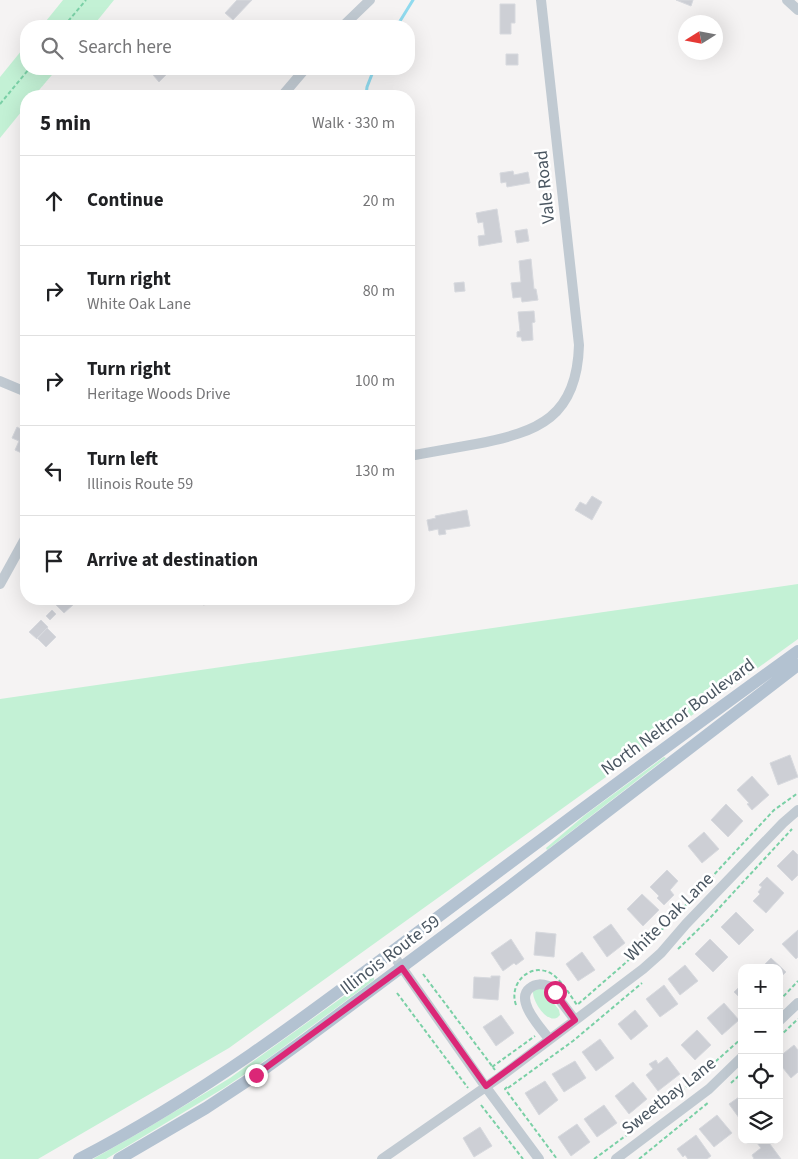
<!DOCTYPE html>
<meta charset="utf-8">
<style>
body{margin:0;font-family:"Source Sans 3",sans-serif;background:#f2f2f2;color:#202124}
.controls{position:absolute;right:15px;bottom:15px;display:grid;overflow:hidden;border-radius:10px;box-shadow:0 5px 20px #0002}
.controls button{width:45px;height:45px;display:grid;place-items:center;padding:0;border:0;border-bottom:1px solid #e0e0e0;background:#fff;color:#202124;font:25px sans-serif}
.compass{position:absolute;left:678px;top:15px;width:45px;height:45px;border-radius:50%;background:#fff;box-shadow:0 5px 20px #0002;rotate:259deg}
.stop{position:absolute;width:15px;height:15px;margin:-11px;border:4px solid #db2777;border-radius:50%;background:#fff}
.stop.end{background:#db2777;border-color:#fff;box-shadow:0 1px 5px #0008}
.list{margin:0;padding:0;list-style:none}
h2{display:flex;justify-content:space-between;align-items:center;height:65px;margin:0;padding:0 20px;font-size:21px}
h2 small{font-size:16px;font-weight:400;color:#757577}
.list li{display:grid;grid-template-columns:32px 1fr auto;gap:15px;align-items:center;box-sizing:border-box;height:90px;padding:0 20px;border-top:1px solid #e0e0e0}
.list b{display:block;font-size:19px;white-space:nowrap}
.list p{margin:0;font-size:16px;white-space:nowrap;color:#757577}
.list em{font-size:16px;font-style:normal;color:#757577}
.icon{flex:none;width:28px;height:28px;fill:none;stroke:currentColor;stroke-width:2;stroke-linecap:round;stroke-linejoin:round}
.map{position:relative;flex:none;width:798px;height:1159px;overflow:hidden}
.search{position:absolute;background:#fff;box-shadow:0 5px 20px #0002;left:20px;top:20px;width:395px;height:55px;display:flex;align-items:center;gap:12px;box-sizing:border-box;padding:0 18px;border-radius:20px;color:#757577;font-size:19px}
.panel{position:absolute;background:#fff;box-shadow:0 5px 20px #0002;left:20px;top:90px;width:395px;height:515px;border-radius:20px}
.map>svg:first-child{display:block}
.green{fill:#c3f1d5}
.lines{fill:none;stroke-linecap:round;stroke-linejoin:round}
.stream{stroke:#90daee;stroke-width:3}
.building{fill:#cdcfd5;stroke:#d7d9de}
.path{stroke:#7ad0a6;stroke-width:2;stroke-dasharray:4 2.5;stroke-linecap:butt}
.minor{stroke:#c1cad2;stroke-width:10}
.major{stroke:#b3c2d1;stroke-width:12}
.route{stroke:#db2777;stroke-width:6}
.labels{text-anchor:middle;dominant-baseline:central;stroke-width:5;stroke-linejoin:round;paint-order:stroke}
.street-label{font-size:18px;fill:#4a5661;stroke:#fff}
</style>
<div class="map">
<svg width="798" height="1159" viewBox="0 0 798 1159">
<rect width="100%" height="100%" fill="#f5f3f3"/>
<path class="green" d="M63,0h51l-21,26h-51z
M26,45v24h31l-23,27h-8v10l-26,32v-61z
M798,584v55l-569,409 -191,111h-38v-460z
M664,757l2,1 -119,92 -1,-2 39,-33z
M372,976l2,1v3l-104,77 -46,31 -118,71h-13l51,-29 86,-52z
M542,988l17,22 1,5c-10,13 -28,-13 -27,-24l2,-2z"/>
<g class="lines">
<path class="stream" d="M397,26l16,-26
M366,96l1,-9 7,-18"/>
</g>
<path class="building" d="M237,0h15l-19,20 -8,-7z
M676,0h17l-2,6z
M500,4h15v19h-4v11h-11z
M506,54h12v11h-12z
M148,69h24l-13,13z
M513,171l1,4 14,-3 2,11 -23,4 -1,-5 -5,1 -1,-10z
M497,209l5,33 -23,4 -1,-10 7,-1 -2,-13 -5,1 -2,-10z
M527,229l2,12 -12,2 -2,-12z
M531,259l3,30h2l2,11 -16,2 -1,-5 -8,1 -2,-15 10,-1 -2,-21z
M464,282l1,9 -10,1 -1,-9z
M534,311l1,11 -3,1 1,17 -11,1 -1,-4h-4v-5l3,-1 -2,-19z
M17,427l9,5v23l-11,-5 4,-9 -7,-3z
M592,496l10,6 -10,18 -17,-10 5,-8 6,3z
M467,510l3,16 -25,4 1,4 -7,1 -1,-6 -9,2 -2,-11 9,-2 -1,-2z
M62,599h7l5,5 -10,9 -8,-8z
M202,599h33l-32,6z
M52,610l4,4 -6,6 -4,-4z
M41,620l7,7 -11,12 -8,-7z
M47,628l9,9 -10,10 -9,-9z
M790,755l8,22 -20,8 -8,-22z
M752,776l17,19 -17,15 -5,-6 2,-1 -12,-13z
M726,804l17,17 -15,16 -17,-17z
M704,832l15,17 -17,14 -14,-17z
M793,850l5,5v20l-6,6 -15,-15z
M667,870l11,11 -8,9 4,5 -10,10 -7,-7 2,-2 -9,-9z
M767,877l17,16 -18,20 -13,-12 7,-7 -2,-2 4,-5 -3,-2z
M642,894l17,16 -16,16 -16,-17z
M736,912l18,18 -15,15 -18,-18z
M611,924l14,19 -18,14 -14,-20z
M798,930v27l-2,2 -14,-15z
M536,932l20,2 -2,23 -20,-2z
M511,939l13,20 -8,6 -2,-2 -11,8 -12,-18z
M710,939l18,18 -15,15 -18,-18z
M582,952l13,18 -17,11 -12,-17z
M771,958l15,14 -7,7v-11h-18z
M685,965l13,16 -18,14 -12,-16z
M491,976h9l-2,24 -25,-2 1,-21 17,1z
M742,984v16l-8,-8z
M664,985l14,19 -18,13 -14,-18z
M724,1003l15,17 -17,15 -15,-17z
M635,1010l13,16 -17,14 -13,-16z
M501,1015l13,18 -18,13 -13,-19z
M697,1030l14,15 -16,15 -14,-15z
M600,1039l14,19 -18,13 -14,-19z
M794,1045l4,5v22l-7,6 -12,-15v-6z
M667,1057l13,17 -22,17 -12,-16 7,-6 -4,-5 7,-4 2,4z
M575,1061l11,17 -22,14 -12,-18z
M545,1081l13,19 -19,15 -14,-22z
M633,1082l14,17 -18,15 -14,-18z
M742,1095v27l-13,-18z
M604,1105l13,18 -20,14 -13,-18z
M717,1115l15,18 -18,14 -15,-18z
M577,1124l13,18 -19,14 -13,-19z
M480,1127l12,19 -18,11 -11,-19z
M696,1135l15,21 -4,3h-19l-3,-4 -2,2 -6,-8z
M761,1140h6l14,19h-27l-2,-4 9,-7 -4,-5z"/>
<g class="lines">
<path class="path" d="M64,26l22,-26
M0,104l29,-35
M678,949l31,-30 83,-90
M423,974l72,96
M397,993l71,95
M779,1001l19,-20
M516,1005c-8,-22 15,-44 36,-31 10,7 18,21 25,31l45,-39 48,-44 104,-112 24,-17
M779,1037l19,-18
M492,1067l43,-31
M731,1083l11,-10
M507,1087l-2,2 52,70
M508,1088l65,-47 69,-58
M481,1105l42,54
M594,1159c52,-37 100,-78 148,-121
M639,1159l70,-57"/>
<path class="minor" d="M787,0l11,10
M343,26l27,-26
M282,96l23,-27
M0,381l26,11
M409,456c22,-4 45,-8 67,-12 63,-12 101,-27 103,-99l-38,-345
M0,584l26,-47
M391,952l94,134 54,73
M779,1021l19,-18
M549,1039c-8,-11 -35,-39 -19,-51 6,-5 12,-4 19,-2l26,34
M382,1159l118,-82 143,-108 18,-16 25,-29 97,-101 15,-13
M616,1159l93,-70 33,-32"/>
<path class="major" d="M79,1159c130,-67 246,-157 363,-245 118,-89 237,-177 356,-263
M119,1159l87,-51 50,-33 51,-37 202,-151 289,-222"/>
</g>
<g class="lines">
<path class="route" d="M256,1075l146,-107 84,118 89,-66 -20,-28"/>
</g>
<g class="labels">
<g class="street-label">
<text transform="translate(545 187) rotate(-96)">Vale Road</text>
<text transform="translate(678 717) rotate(-36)">North Neltnor Boulevard</text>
<text transform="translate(669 917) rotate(-45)">White Oak Lane</text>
<text transform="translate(390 955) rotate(-37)">Illinois Route 59</text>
<text transform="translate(669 1096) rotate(-38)">Sweetbay Lane</text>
</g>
</g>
</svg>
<div class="controls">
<button>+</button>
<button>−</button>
<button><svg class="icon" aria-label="locate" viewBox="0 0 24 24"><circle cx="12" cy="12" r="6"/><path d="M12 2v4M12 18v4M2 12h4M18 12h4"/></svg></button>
<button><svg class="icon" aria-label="layers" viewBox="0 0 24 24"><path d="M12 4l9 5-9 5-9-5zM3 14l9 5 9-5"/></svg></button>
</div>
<svg class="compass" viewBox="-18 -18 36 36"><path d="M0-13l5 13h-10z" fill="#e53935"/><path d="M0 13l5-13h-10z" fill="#757577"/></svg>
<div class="stop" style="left:555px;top:992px"></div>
<div class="stop end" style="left:256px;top:1075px"></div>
<div class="search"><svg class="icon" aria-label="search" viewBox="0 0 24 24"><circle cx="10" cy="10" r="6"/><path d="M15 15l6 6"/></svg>Search here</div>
<section class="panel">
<h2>5 min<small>Walk · 330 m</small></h2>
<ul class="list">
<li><svg class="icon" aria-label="ahead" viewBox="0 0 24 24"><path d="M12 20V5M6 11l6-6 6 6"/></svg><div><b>Continue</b></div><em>20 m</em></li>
<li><svg class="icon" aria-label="right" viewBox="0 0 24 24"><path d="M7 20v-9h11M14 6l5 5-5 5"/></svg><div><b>Turn right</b><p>White Oak Lane</p></div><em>80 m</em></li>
<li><svg class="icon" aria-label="right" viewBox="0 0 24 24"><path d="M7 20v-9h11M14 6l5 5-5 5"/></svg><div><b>Turn right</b><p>Heritage Woods Drive</p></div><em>100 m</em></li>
<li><svg class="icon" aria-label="left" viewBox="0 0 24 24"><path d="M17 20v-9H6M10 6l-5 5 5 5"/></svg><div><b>Turn left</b><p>Illinois Route 59</p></div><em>130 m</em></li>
<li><svg class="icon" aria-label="arrive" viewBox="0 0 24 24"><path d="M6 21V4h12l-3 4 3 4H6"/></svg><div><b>Arrive at destination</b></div></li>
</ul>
</section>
</div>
